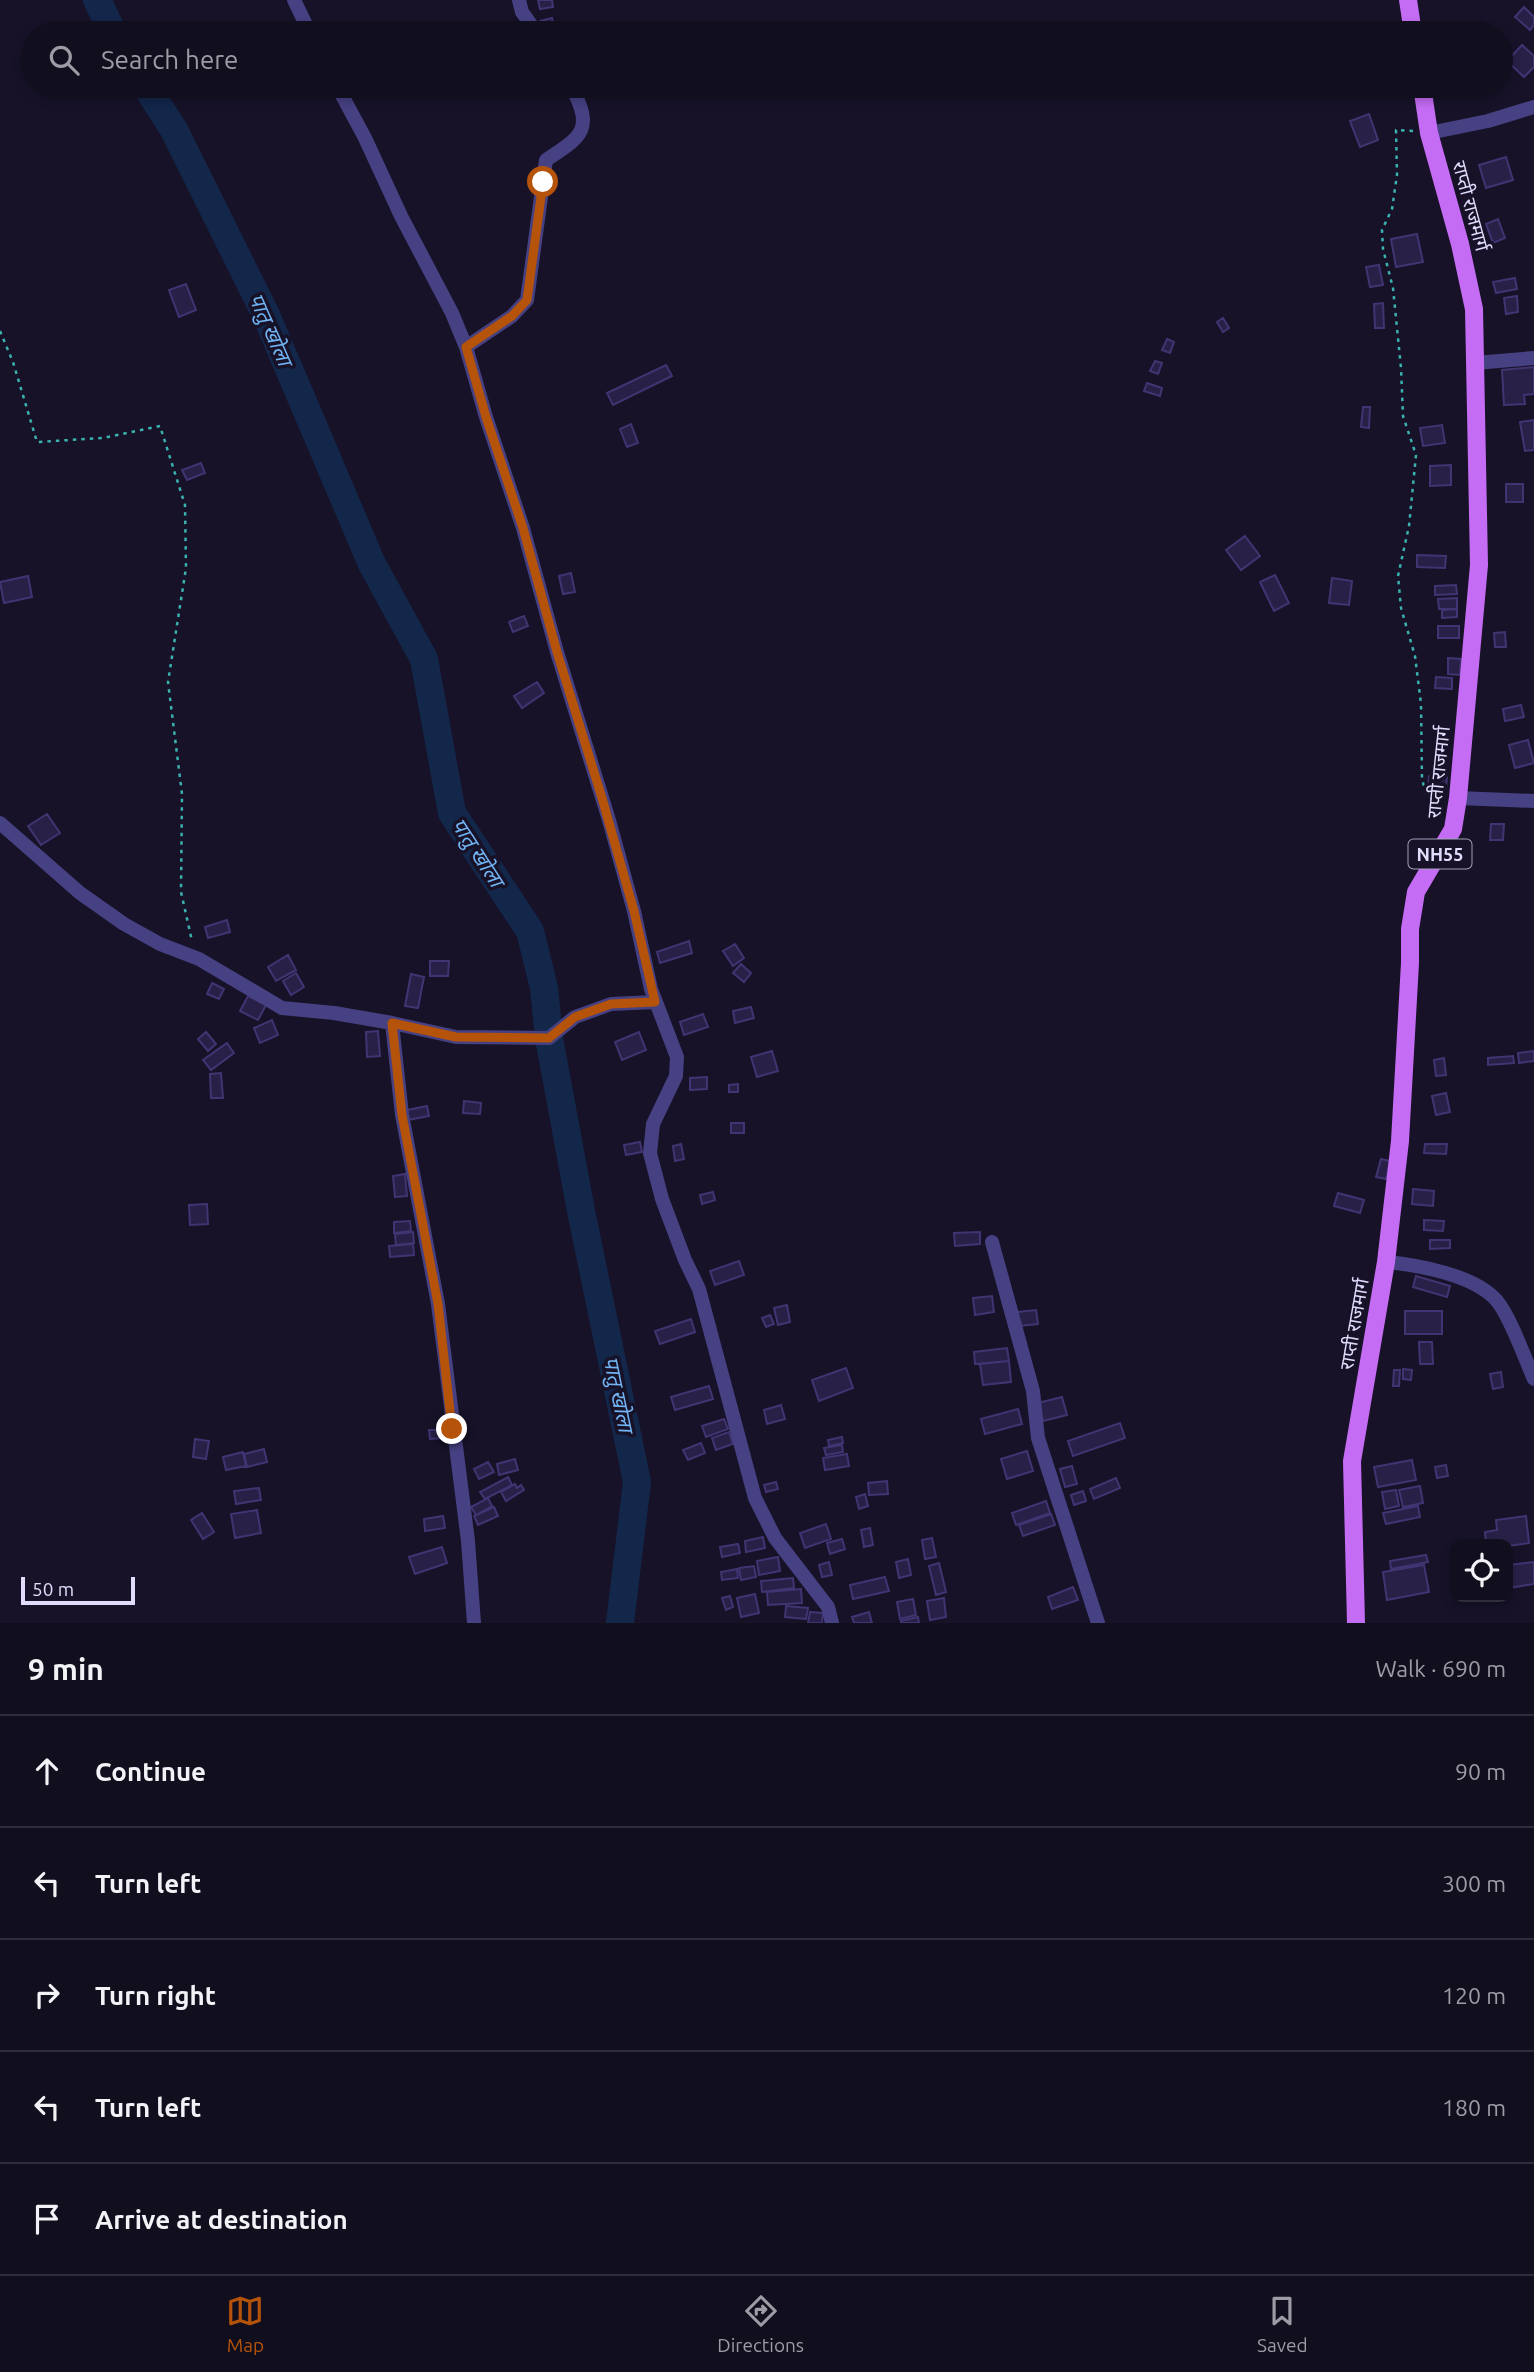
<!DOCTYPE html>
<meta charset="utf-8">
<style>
body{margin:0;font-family:Ubuntu,"Noto Sans Devanagari",sans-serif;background:#1a1727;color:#f1f3f6}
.controls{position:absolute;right:21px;bottom:21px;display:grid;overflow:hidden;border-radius:14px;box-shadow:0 4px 10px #0003}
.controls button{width:63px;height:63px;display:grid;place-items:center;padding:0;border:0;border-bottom:2px solid #302e3c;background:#110e1e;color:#f1f3f6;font:35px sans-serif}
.scale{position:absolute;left:21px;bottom:18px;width:114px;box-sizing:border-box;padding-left:7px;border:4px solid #e1dcfc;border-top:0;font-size:19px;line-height:24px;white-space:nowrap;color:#e1dcfc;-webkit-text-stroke:5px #171228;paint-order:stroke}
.stop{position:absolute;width:21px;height:21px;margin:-16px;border:5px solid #b45309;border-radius:50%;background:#fff}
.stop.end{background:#b45309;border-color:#fff;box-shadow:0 2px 7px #0008}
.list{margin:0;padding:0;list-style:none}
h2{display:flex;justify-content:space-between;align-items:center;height:91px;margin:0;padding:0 28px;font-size:30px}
h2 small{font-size:23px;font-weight:400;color:#9c9ca4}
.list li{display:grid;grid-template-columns:46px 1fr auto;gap:21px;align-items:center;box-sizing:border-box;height:112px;padding:0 28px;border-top:2px solid #302e3c}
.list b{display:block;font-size:26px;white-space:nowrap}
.list em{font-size:23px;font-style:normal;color:#9c9ca4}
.icon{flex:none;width:38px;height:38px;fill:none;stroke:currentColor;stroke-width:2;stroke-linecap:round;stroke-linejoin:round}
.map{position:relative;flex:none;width:1534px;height:1623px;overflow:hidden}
.search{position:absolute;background:#110e1e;box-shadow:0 4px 10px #0003;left:21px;right:21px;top:21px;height:77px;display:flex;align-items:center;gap:18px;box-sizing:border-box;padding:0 24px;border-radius:38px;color:#9c9ca4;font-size:26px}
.sheet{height:651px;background:#110e1e}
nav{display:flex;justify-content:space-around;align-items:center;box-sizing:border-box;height:98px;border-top:2px solid #302e3c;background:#110e1e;font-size:19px;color:#9c9ca4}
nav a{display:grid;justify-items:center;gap:4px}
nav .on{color:#b45309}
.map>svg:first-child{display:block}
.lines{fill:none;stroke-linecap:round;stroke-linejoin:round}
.river{stroke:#13274b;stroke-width:28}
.building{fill:#292047;stroke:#423472;stroke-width:2}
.path{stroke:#3ab2ae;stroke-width:2.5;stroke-dasharray:3.5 5;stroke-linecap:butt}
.street{stroke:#464183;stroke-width:14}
.primary{stroke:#c56cf4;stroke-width:18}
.route{stroke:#b45309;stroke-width:9}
.labels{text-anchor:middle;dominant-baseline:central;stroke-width:7;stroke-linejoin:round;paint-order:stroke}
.shield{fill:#171228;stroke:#a49fbc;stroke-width:2}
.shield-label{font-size:18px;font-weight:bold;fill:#e1dcfc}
.street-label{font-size:19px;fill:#e1dcfc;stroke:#171228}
.water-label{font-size:21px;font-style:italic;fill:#72b4f4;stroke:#171228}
</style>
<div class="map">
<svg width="1534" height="1623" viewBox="0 0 1534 1623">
<rect width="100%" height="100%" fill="#171228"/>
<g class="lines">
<path class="river" d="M97,0l16,33
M146,86l28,44 92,185 106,249 52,95 28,154 78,118 14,57 5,50 32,173 56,271 -17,141"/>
</g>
<path class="building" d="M538,0h14l1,7 -13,2z
M1524,7l10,10v8l-4,5 -15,-13z
M552,18l2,9 -13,2 -1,-8z
M1390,26l3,7h-21v-1z
M1522,45l12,11v11l-10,10 -17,-16z
M1369,114l9,26 -18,7 -10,-26z
M1506,157l7,23 -27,8 -7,-23z
M1498,219l7,19 -12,5 -7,-19z
M1417,234l6,28 -27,5 -5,-28z
M1379,265l4,20 -13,2 -4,-20z
M1515,278l2,11 -21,4 -3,-11z
M186,284l10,26 -17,7 -10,-27z
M1517,296l1,16 -12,2 -2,-16z
M1383,303l1,25h-9l-1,-24z
M1223,318l6,10 -6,4 -6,-10z
M1167,339l7,3 -4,11 -8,-3z
M1155,361l7,2 -4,11 -8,-3z
M666,365l6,11 -59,29 -6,-12z
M1534,367v27l-10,1 1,9 -21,1 -2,-35z
M1147,383l15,5 -2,8 -16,-5z
M1363,407h7l-1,21 -8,-1z
M1534,420v30l-9,1 -5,-29z
M631,424l7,19 -11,4 -7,-18z
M1442,425l3,18 -22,3 -3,-18z
M201,463l4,10 -18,7 -5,-10z
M1451,465v20l-21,1v-20z
M1506,484h17v18h-17z
M1245,536l15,20 -19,14 -15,-20z
M1417,555l29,1 -1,12 -28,-1z
M571,573l4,19 -12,2 -4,-18z
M1275,575l14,28 -15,8 -14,-29z
M28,576l4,21 -28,6 -4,-21z
M1332,578l20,3 -3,24 -20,-2z
M1456,585l1,9 -22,1v-9z
M1457,598v11h-18l-1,-10z
M1457,609v8l-15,1v-8z
M524,616l4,10 -15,6 -4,-10z
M1438,626h21v12h-21z
M1505,632l1,15h-11l-1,-14z
M1448,658l13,1 -1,16 -12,-1z
M1436,677l16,1v11l-17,-1z
M537,682l7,11 -22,15 -8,-12z
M1521,705l3,12 -19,4 -2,-12z
M1528,740l6,23 -19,5 -6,-23z
M1429,776l18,1 -1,12 -18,-1z
M47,814l13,19 -19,12 -13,-19z
M1491,824h13l-1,16h-13z
M227,920l3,12 -22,6 -3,-11z
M689,941l3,12 -32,10 -3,-11z
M735,944l9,14 -11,8 -10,-15z
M288,955l8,15 -20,11 -8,-14z
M430,961h19l-1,15h-18z
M741,964l10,9 -7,9 -11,-9z
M296,973l8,14 -13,8 -8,-14z
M411,974l13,3 -6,31 -13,-2z
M212,983l12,6 -5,10 -12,-5z
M248,996l18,9 -8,15 -18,-9z
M751,1007l3,11 -19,5 -2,-12z
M703,1014l5,13 -24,8 -4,-13z
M272,1020l6,15 -18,8 -6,-15z
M378,1031l2,25 -13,1 -1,-25z
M206,1032l10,12 -8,7 -10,-12z
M639,1032l7,18 -24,10 -7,-18z
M227,1043l7,10 -23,17 -8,-10z
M772,1051l6,20 -21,6 -6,-20z
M1534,1051v10l-15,2 -1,-10z
M1513,1056l1,7 -26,2v-7z
M1444,1058l2,17 -10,1 -2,-16z
M221,1073l2,25h-12l-1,-24z
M707,1077v12l-17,1v-12z
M738,1084v8h-9v-7z
M1446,1093l4,19 -14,3 -4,-19z
M464,1101l17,2 -1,11 -17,-1z
M427,1106l2,10 -21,4 -1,-10z
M731,1123h13v10h-13z
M640,1142l2,10 -16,3 -2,-10z
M681,1144l3,15 -9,2 -2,-15z
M1425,1144h22l-1,10 -22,-1z
M1381,1159l9,2 -4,18 -10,-2z
M405,1174l2,22 -12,1 -2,-21z
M1413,1189l21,2 -1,15 -21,-2z
M713,1192l2,8 -13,4 -2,-9z
M1338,1193l26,7 -4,13 -26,-7z
M207,1204l1,20 -18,1 -1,-20z
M1424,1220l20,1 -1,10 -19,-1z
M410,1221l1,10 -17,2v-11z
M413,1232l1,11 -18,2 -1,-11z
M980,1232v12l-25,2 -1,-13z
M1430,1240h20v8l-20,1z
M413,1244l1,11 -24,2 -1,-11z
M739,1261l5,14 -29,10 -5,-14z
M1416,1276l34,10 -3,11 -34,-10z
M992,1296l2,16 -19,3 -2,-17z
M787,1305l3,17 -12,3 -4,-17z
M1036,1310l2,14 -19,2 -1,-14z
M1405,1311h37v23h-37z
M770,1315l4,9 -8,3 -4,-9z
M691,1319l4,13 -35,12 -5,-13z
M1419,1342h13l1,22h-13z
M1007,1348l2,13 -34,3 -1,-12z
M1009,1361l2,21 -28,3 -3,-21z
M846,1368l7,20 -34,13 -7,-21z
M1403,1369l9,1 -1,10 -8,-1z
M1394,1370h6l-1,16h-6z
M1501,1372l2,15 -10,2 -3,-15z
M709,1386l4,13 -38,11 -4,-13z
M1062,1397l5,18 -24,6 -5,-18z
M781,1405l4,14 -18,5 -3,-14z
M1018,1409l4,15 -37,10 -4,-15z
M724,1419l4,10 -22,8 -4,-11z
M1120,1423l5,15 -52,18 -5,-15z
M429,1430h12l1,8 -12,1z
M729,1432l4,12 -17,6 -4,-12z
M842,1437l1,6 -14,3 -1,-6z
M195,1439l14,2 -3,18 -13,-2z
M701,1443l4,10 -17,7 -5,-10z
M842,1445l1,7 -17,3 -2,-7z
M264,1449l3,13 -20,5 -3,-13z
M1027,1451l6,20 -26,8 -6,-20z
M243,1452l3,14 -20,4 -3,-13z
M847,1454l2,12 -24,4 -2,-12z
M515,1459l3,11 -19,5 -2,-11z
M1412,1460l4,20 -38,7 -4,-20z
M488,1462l6,10 -15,7 -5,-10z
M1446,1465l2,11 -11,2 -2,-11z
M1072,1466l5,18 -12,3 -5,-18z
M508,1477l4,8 -27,14 -5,-7z
M1116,1478l4,10 -26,11 -4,-10z
M887,1481l1,13 -19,1 -1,-12z
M776,1482l2,7 -12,3 -2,-7z
M515,1484l2,4 4,-3 3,5 -18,11 -5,-9z
M1420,1486l3,17 -20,4 -4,-17z
M259,1488l2,12 -25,4 -2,-13z
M1396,1490l3,16 -14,3 -3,-17z
M1083,1491l3,10 -12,4 -3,-10z
M865,1494l3,12 -9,3 -3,-12z
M488,1498l4,8 -16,9 -5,-8z
M1046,1501l4,12 -34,12 -4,-12z
M1418,1506l2,11 -34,7 -3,-11z
M494,1507l4,9 -20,9 -4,-9z
M257,1510l4,23 -26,5 -4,-24z
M202,1513l12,19 -11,7 -12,-19z
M1051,1514l4,11 -32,11 -4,-11z
M443,1516l2,12 -20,3 -1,-12z
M1526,1516l3,27 -21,3 -22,-2 -1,-12 12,-2 -1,-10z
M826,1524l5,15 -26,9 -5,-15z
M870,1528l3,17 -9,2 -3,-17z
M763,1537l2,11 -19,4 -1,-11z
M932,1538l4,19 -11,2 -3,-19z
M842,1539l3,10 -15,5 -3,-11z
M738,1544l2,9 -18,4 -2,-10z
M442,1547l5,16 -32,11 -6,-17z
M1426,1555l2,7 -37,7 -1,-8z
M778,1557l2,14 -21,4 -2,-14z
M908,1559l3,16 -12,3 -3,-16z
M829,1562l3,13 -10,2 -3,-12z
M1534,1562v22l-25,4 -1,-23z
M939,1563l7,29 -10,3 -7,-29z
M1424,1565l5,27 -42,8 -4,-28z
M754,1566l2,11 -15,3 -2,-12z
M737,1569l1,9 -16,2 -1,-8z
M885,1577l4,14 -36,8 -3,-14z
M793,1578l1,10 -32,4 -1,-11z
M1073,1587l5,13 -26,9 -4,-12z
M801,1589l1,14 -34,2 -1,-13z
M755,1594l4,19 -18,4 -4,-19z
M730,1596l3,11 -7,3 -4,-12z
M944,1598l2,19 -16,3 -3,-19z
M913,1599l3,16 -16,4 -3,-17z
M786,1606l22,2 -2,11 -21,-2z
M810,1612l13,1 -1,10h-14z
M869,1612l3,11h-18l-2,-6z
M918,1617l1,6h-18v-2z"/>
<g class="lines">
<path class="path" d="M1413,131l-17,-1 1,45 -5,34 -10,21 1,19 10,39 8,80 2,48 13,39 -7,71 -11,50 3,32 14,48 6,48 1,75 5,19h14
M0,331l13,31 24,80 66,-4 57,-12 25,79 1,63 -18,114 14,112 -1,98 11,49"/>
<path class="street" d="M294,0l16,33
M519,0l3,12 15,21
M337,86l28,52 36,78 51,97 14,34 20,70 37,111 34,124 52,168 25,91 17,78 26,68 -1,19 -23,48 -3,29 12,46 23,61 14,29 56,209 20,40 53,69 4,16
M1429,133l59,-12 46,-14
M466,347l46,-31 15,-16 19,-140c37,-24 48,-31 25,-74
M1475,363l59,-5
M1458,798l76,3
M0,823l80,70 44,31 36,20 39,15 83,49 52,5 58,10 10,92 36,189 30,237 6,82
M392,1023l64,14 93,1 26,-21 36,-13 44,-2
M992,1242l41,149 5,47 60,185
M1386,1262c32,3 89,13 111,39 14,17 27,56 37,78"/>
<path class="primary" d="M1408,0l5,33
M1356,1623l-4,-162 34,-199 14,-121 10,-178v-34l6,-37 37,-63 5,-31 21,-233 -5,-256 -14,-65 -31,-111 -7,-47"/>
</g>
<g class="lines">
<path class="route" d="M452,1429l-14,-125 -36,-189 -10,-92 64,14 93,1 26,-21 36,-13 44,-2 -21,-91 -32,-113 -45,-146 -34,-124 -37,-111 -20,-70 46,-31 15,-16 16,-118"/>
</g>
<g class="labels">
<rect class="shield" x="1408.5" y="839.5" width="63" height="29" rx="5"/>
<g class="shield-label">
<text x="1440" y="854">NH55</text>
</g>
<g class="street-label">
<text transform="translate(1471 206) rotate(75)">राप्ती राजमार्ग</text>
<text transform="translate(1438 772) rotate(-84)">राप्ती राजमार्ग</text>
<text transform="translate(1354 1324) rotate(-80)">राप्ती राजमार्ग</text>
</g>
<g class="water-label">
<text transform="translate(271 329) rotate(66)">पातु खोला</text>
<text transform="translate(478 852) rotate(57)">पातु खोला</text>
<text transform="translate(619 1394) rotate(78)">पातु खोला</text>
</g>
</g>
</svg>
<div class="controls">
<button><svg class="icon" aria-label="locate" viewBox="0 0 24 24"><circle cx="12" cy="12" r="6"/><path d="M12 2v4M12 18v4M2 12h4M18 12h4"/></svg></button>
</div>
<div class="scale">50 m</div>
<div class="stop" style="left:543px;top:182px"></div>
<div class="stop end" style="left:452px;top:1429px"></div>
<div class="search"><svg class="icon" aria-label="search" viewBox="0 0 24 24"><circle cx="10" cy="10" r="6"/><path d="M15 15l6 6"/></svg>Search here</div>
</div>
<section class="sheet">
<h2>9 min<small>Walk · 690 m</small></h2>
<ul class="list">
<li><svg class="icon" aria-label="ahead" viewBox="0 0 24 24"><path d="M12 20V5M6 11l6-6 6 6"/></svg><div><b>Continue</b></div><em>90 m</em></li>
<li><svg class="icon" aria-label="left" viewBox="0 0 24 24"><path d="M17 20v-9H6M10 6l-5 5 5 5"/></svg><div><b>Turn left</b></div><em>300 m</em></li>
<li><svg class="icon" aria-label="right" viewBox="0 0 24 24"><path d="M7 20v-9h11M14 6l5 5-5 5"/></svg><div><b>Turn right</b></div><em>120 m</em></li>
<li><svg class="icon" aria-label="left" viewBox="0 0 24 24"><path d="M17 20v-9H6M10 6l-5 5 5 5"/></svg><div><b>Turn left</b></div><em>180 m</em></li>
<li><svg class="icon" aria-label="arrive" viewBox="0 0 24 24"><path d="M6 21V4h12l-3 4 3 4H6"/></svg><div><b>Arrive at destination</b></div></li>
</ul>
</section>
<nav>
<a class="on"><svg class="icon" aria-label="map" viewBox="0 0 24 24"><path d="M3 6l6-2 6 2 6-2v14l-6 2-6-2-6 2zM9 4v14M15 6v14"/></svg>Map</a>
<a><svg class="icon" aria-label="directions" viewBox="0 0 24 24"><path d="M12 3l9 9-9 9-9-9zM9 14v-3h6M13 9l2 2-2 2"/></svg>Directions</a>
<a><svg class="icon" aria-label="saved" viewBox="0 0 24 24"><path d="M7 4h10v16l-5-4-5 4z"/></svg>Saved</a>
</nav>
